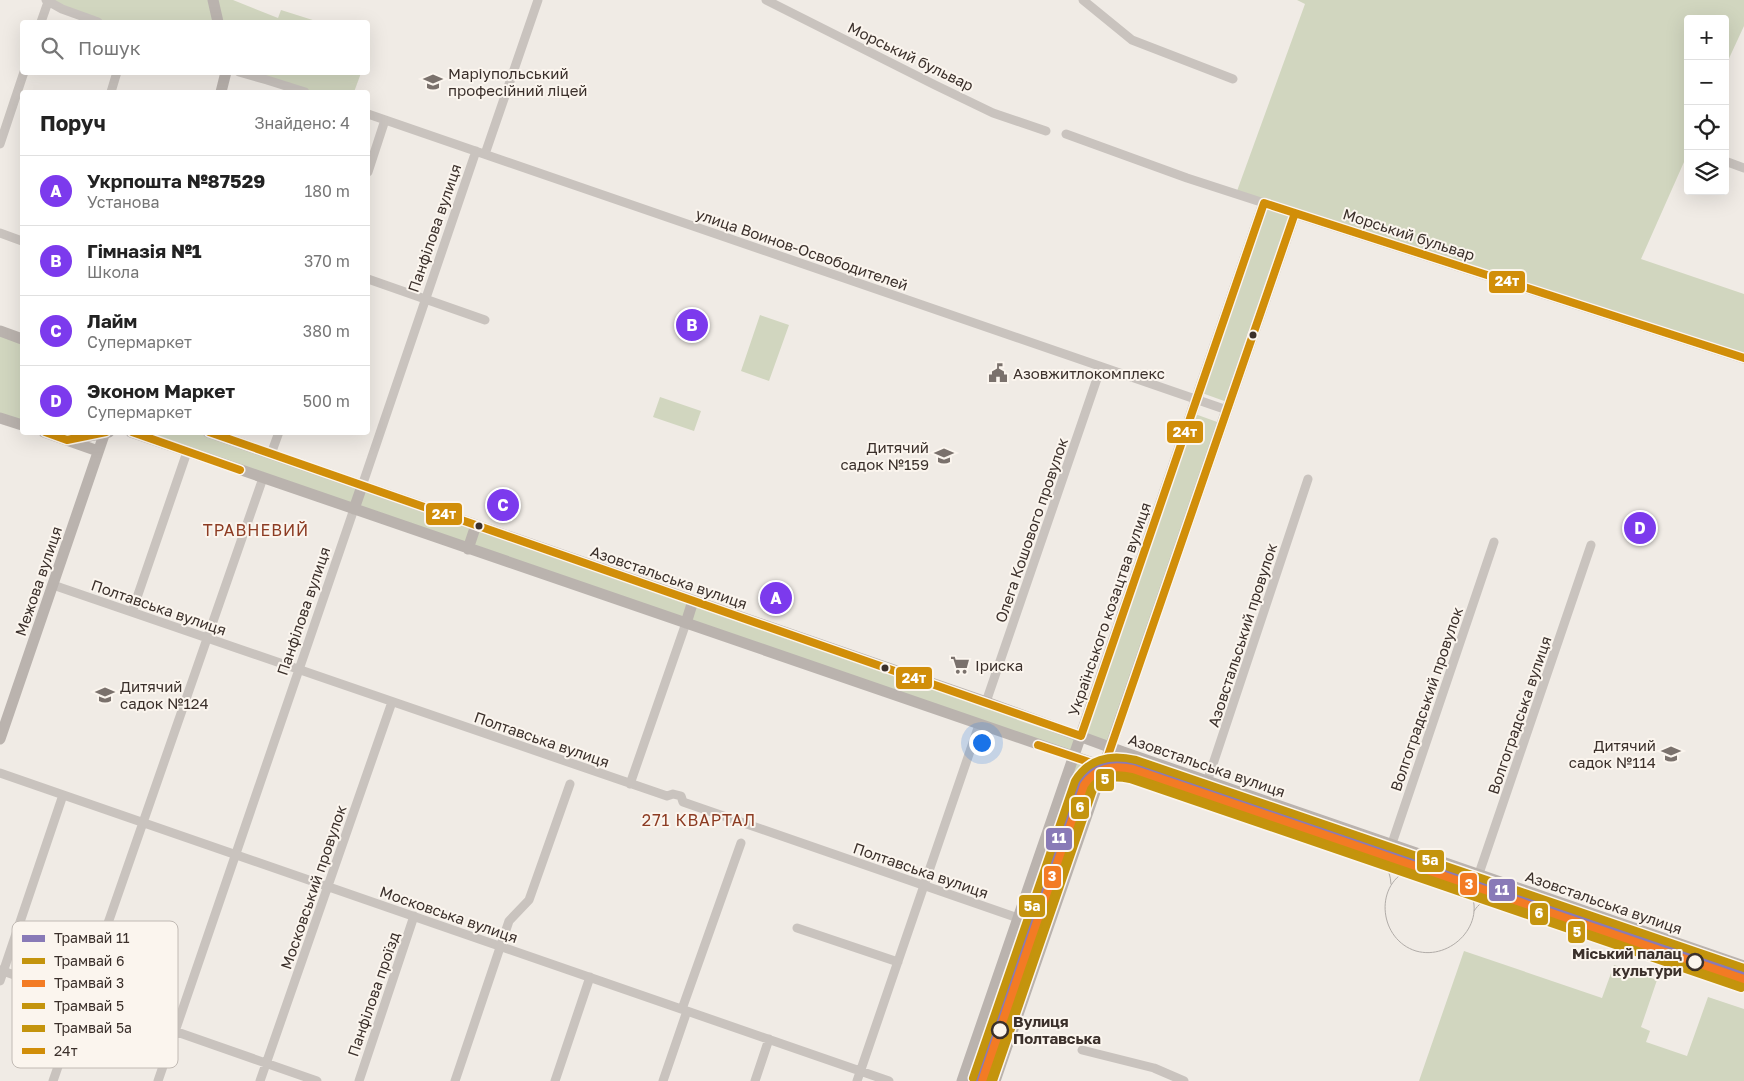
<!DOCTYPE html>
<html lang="uk">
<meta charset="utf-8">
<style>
body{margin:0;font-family:"Golos Text",sans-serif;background:#f2f2f2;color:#222}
.controls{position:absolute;right:15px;top:15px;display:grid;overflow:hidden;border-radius:5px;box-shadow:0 5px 20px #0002}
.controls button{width:45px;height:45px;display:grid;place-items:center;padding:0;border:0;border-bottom:1px solid #e0e0e0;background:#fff;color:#222;font:25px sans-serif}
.you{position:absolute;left:981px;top:742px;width:18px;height:18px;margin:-12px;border:4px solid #fff;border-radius:50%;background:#1a73e8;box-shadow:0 0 0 8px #1a73e833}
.badge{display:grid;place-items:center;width:32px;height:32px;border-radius:50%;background:#7c3aed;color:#fff;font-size:16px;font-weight:700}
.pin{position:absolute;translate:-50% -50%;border:2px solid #fff;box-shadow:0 1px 5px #0006}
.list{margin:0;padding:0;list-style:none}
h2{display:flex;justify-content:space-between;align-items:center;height:65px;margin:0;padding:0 20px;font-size:21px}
h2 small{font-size:16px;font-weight:400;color:#767676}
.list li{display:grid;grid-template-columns:32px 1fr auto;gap:15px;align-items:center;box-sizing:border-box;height:70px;padding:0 20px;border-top:1px solid #e0e0e0}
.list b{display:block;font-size:19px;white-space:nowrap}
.list p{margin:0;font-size:16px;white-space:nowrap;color:#767676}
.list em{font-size:16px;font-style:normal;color:#767676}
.icon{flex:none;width:28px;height:28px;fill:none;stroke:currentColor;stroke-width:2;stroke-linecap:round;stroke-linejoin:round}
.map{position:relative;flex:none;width:1744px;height:1081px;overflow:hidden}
.search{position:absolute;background:#fff;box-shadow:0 5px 20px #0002;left:20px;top:20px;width:350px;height:55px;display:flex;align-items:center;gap:12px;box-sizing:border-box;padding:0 18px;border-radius:5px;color:#767676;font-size:19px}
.panel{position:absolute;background:#fff;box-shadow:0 5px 20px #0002;left:20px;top:90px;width:350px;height:345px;border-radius:5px}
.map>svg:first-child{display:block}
.green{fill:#d1d6bf}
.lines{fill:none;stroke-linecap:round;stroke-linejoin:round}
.street{stroke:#c9c3be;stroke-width:9}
.secondary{stroke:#bab3ae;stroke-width:11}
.tram{stroke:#b1aca8;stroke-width:1}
.bus-1-casing{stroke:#fbf5ee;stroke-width:11}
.bus-1{stroke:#d18e09;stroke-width:8}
.tram-1-casing{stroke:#fbf5ee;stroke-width:11}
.tram-2-casing{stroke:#fbf5ee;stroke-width:11}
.tram-3-casing{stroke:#fbf5ee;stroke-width:11}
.tram-4-casing{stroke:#fbf5ee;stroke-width:11}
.tram-5-casing{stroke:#fbf5ee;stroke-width:11}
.tram-1{stroke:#897ab7;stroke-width:8}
.tram-2{stroke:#c4940d;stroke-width:8}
.tram-3{stroke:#f37b24;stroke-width:8}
.tram-4{stroke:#c4940d;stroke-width:8}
.tram-5{stroke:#c4940d;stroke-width:8}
.bus-dot{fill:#3b302b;stroke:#fbf5ee;stroke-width:2}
.stop-dot{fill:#fbf5ee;stroke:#3b302b;stroke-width:2.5}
.labels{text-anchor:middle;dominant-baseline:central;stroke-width:4;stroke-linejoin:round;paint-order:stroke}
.street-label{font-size:15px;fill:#3b302b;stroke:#fbf5ee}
.poi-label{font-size:15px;fill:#3b302b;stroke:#fbf5ee;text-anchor:start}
.stop-label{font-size:15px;font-weight:bold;fill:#3b302b;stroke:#fbf5ee;text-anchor:end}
.neighbourhood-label{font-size:16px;letter-spacing:1px;fill:#8c3b22;stroke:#fbf5ee}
.key{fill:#fbf5ee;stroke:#c1bab4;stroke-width:1}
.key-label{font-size:14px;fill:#3b302b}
.line-badge{stroke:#fbf5ee;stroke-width:2}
.badge-label{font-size:14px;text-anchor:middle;font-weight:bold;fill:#fff}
</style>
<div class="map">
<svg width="1744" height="1081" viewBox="0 0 1744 1081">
<rect width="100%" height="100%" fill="#f0ebe5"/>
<path class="green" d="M46,0h187l45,18 3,-8 38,12h-221z
M1297,0h447v26l-19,41v-48h-37v134l-47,106 103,35v59l-507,-162 68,-187z
M247,73h114l-7,19h-49z
M1266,207l25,8 -64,187 -25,-9z
M760,315l29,10 -20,56 -28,-10z
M0,333l22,8v82l-22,-8z
M660,397l41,14 -7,20 -41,-14z
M1195,414l25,9 -111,320 -24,-10z
M140,433h61l876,304 -6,18z
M1076,761l24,8 -108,312h-27z
M1464,951l138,47 12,-33 43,15 -16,47 9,4 -4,11 41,14 21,-59 36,12v72h-325z"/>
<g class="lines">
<path class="street" d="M46,0l16,9 36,13
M766,0l169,85 58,28 53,18
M1083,0l49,40 101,39
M41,22l7,-20
M239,72l28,8 38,12
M111,92l6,-20
M368,114l859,296
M1066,134l121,44 77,25
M0,144l24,-72
M485,154l53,-154
M1725,161l19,7
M368,172l17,-52
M0,233l22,8
M368,279l117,41
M271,454l8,-22
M362,486l114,-335
M53,585l614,211 6,-2 8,2 2,6 335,116
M132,612l55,-160
M986,702l115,-335
M0,773l889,308
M630,784l56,-161
M1201,800l107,-321
M1385,864l109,-322
M1472,894l119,-349
M797,928l101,34
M0,970l317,111
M0,981l63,-186
M682,1009l59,-166
M1082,1050l72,18 30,13
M53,1081l210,-603
M158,1081l196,-572
M260,1081l132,-379
M359,1081l55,-165
M455,1081l54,-160 20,-21 41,-116
M555,1081l35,-104
M663,1081l24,-70
M755,1081l14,-42
M857,1081l122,-356"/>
<path class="secondary" d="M213,0l5,22
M221,92l5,-20
M0,331l22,8
M0,418l22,7
M44,432l54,19
M131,432l1613,555
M208,432l778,270 137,50 621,214
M69,440l40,-8
M354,509l8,-23
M468,549l8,-24
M686,623l7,-22
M0,739l105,-307
M962,1081l302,-878 480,155
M995,1081l300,-868"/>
<path class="tram" d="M1368,849c14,9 22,18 23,35
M1434,867c-9,0 -18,-1 -26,3 -35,17 -28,70 8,81 35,10 72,-28 53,-62 -5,-7 -11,-11 -17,-16
M1474,911c9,-14 21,-14 37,-13"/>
<g class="bus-1-casing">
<path id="bus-1" d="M45,432l22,8 39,-8
M132,432l108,38
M209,432l872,304 183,-533 480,155
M1038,745l66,22 191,-554"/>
</g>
<use href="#bus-1" class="bus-1"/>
<g class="tram-1-casing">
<path id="tram-1" d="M976,1081l102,-298c14,-22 30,-24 55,-20l611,211"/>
</g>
<g class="tram-2-casing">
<path id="tram-2" d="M987,1081l100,-294c11,-16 25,-17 43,-14l611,210"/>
</g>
<g class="tram-3-casing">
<path id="tram-3" d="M982,1081l102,-296c12,-18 29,-20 49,-16l611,210"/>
</g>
<g class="tram-4-casing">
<path id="tram-4" d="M993,1081l100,-291c9,-14 22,-14 37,-11l611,209"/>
</g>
<g class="tram-5-casing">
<path id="tram-5" d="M973,1078l102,-297c14,-23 36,-27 61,-21l608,208"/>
</g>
<use href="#tram-1" class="tram-1"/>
<use href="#tram-2" class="tram-2"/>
<use href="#tram-3" class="tram-3"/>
<use href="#tram-4" class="tram-4"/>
<use href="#tram-5" class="tram-5"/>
</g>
<defs>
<g id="university-bare" transform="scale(1.5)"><path d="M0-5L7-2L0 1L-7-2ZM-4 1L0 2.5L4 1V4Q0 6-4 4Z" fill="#7a716c" stroke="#fbf5ee" stroke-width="2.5" paint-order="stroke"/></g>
<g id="civic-bare" transform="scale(1.5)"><path d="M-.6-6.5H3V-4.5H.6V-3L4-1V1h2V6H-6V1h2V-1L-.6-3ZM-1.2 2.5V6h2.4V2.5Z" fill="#7a716c" stroke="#fbf5ee" stroke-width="2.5" paint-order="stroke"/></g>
<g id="school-bare" transform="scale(1.5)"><path d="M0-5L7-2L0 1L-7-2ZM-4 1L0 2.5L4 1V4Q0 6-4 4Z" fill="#7a716c" stroke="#fbf5ee" stroke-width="2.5" paint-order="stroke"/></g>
<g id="supermarket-bare" transform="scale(1.5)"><path d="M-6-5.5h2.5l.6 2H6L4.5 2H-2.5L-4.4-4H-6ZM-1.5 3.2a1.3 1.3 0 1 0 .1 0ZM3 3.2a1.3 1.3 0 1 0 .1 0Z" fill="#7a716c" stroke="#fbf5ee" stroke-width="2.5" paint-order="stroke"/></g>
</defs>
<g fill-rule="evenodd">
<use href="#university-bare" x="433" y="82"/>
<use href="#civic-bare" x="998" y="373"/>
<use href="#school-bare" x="944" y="456"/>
<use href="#supermarket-bare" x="960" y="665"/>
<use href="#school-bare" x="105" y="695"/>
<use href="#school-bare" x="1671" y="754"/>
</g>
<g class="bus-dot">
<circle cx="1253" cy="335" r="4.5"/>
<circle cx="479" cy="526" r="4.5"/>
<circle cx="885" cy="668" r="4.5"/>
</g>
<g class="stop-dot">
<circle cx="1695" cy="962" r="8"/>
<circle cx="1000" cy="1030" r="8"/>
</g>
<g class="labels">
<g class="street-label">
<text transform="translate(911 56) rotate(26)">Морський бульвар</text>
<text transform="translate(434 228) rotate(-71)">Панфілова вулиця</text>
<text transform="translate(1409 234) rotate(18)">Морський бульвар</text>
<text transform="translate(802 249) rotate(19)">улица Воинов-Освободителей</text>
<text transform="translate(1031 530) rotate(-71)">Олега Кошового провулок</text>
<text transform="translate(669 577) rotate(19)">Азовстальська вулиця</text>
<text transform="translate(38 581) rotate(-71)">Межова вулиця</text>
<text transform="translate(159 607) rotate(19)">Полтавська вулиця</text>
<text transform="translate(1109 609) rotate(-71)">Українського козацтва вулиця</text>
<text transform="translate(303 611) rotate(-71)">Панфілова вулиця</text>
<text transform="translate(1242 635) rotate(-72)">Азовстальський провулок</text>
<text transform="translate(1426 699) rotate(-71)">Волгоградський провулок</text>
<text transform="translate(1519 715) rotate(-71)">Волгоградська вулиця</text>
<text transform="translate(542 739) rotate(19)">Полтавська вулиця</text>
<text transform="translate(1207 765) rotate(19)">Азовстальська вулиця</text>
<text transform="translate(921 870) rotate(19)">Полтавська вулиця</text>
<text transform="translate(313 887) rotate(-71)">Московський провулок</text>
<text transform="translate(1604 902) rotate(19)">Азовстальська вулиця</text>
<text transform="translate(449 914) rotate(19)">Московська вулиця</text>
<text transform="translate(373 994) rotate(-71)">Панфілова проїзд</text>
</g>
<g class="poi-label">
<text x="448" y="73">Маріупольський<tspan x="448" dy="17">професійний ліцей</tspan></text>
<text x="1013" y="373">Азовжитлокомплекс</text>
<text x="929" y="447" text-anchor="end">Дитячий<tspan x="929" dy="17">садок №159</tspan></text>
<text x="975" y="665">Іриска</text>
<text x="120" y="686">Дитячий<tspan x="120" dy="17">садок №124</tspan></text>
<text x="1656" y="745" text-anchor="end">Дитячий<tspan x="1656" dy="17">садок №114</tspan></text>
</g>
<g class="stop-label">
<text x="1682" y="953">Міський палац<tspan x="1682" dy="17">культури</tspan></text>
<text x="1013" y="1021" text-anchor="start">Вулиця<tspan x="1013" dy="17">Полтавська</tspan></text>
</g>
<g class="neighbourhood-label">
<text x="256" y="530">ТРАВНЕВИЙ</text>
<text x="699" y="820">271 КВАРТАЛ</text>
</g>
</g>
<rect x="12" y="921" width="166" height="147" rx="8" class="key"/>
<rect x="22" y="935" width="23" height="7" fill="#897ab7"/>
<rect x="22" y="958" width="23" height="6" fill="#c4940d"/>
<rect x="22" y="980" width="23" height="7" fill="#f37b24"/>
<rect x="22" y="1003" width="23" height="6" fill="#c4940d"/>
<rect x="22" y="1025" width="23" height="7" fill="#c4940d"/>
<rect x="22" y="1048" width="23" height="6" fill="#d18e09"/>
<g class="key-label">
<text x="54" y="943">Трамвай 11</text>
<text x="54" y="966">Трамвай 6</text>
<text x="54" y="988">Трамвай 3</text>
<text x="54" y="1011">Трамвай 5</text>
<text x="54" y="1033">Трамвай 5а</text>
<text x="54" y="1056">24т</text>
</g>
<g class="line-badge">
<rect x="1488" y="270" width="38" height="24" rx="5" fill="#d18e09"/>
<rect x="1166" y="420" width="38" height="24" rx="5" fill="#d18e09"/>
<rect x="425" y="502" width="38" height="24" rx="5" fill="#d18e09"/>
<rect x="895" y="666" width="38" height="24" rx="5" fill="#d18e09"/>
<rect x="1095" y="768" width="20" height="24" rx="5" fill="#c4940d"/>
<rect x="1070" y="796" width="20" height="24" rx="5" fill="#c4940d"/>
<rect x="1045" y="827" width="28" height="24" rx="5" fill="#897ab7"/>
<rect x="1416" y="849" width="29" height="24" rx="5" fill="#c4940d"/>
<rect x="1043" y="865" width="19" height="24" rx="5" fill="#f37b24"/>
<rect x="1459" y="872" width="19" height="24" rx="5" fill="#f37b24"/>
<rect x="1488" y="878" width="28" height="24" rx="5" fill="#897ab7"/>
<rect x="1018" y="894" width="28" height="24" rx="5" fill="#c4940d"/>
<rect x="1529" y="902" width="20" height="24" rx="5" fill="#c4940d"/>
<rect x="1567" y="920" width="19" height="24" rx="5" fill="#c4940d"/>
</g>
<g class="badge-label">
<text x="1507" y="286">24т</text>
<text x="1185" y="437">24т</text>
<text x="444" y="519">24т</text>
<text x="914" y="683">24т</text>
<text x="1105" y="784">5</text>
<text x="1080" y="812">6</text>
<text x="1059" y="843">11</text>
<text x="1430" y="865">5а</text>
<text x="1052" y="881">3</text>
<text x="1469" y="889">3</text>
<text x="1502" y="895">11</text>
<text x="1032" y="911">5а</text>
<text x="1539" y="918">6</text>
<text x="1577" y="937">5</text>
</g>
</svg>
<div class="controls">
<button>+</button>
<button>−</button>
<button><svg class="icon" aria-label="locate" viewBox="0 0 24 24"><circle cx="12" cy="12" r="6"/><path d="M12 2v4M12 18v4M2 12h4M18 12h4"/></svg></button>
<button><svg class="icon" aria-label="layers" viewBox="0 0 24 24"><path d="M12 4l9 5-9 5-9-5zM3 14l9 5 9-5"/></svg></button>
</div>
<div class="you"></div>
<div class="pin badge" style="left:776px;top:598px">A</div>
<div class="pin badge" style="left:692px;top:325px">B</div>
<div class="pin badge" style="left:503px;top:505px">C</div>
<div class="pin badge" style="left:1640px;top:528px">D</div>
<div class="search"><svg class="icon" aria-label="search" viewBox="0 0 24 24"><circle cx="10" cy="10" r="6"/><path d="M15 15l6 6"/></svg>Пошук</div>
<section class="panel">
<h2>Поруч<small>Знайдено: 4</small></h2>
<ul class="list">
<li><span class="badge">A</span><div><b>Укрпошта №87529</b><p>Установа</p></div><em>180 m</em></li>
<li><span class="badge">B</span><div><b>Гімназія №1</b><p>Школа</p></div><em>370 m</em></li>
<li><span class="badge">C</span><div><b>Лайм</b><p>Супермаркет</p></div><em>380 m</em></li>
<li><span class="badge">D</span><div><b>Эконом Маркет</b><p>Супермаркет</p></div><em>500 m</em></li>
</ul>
</section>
</div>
